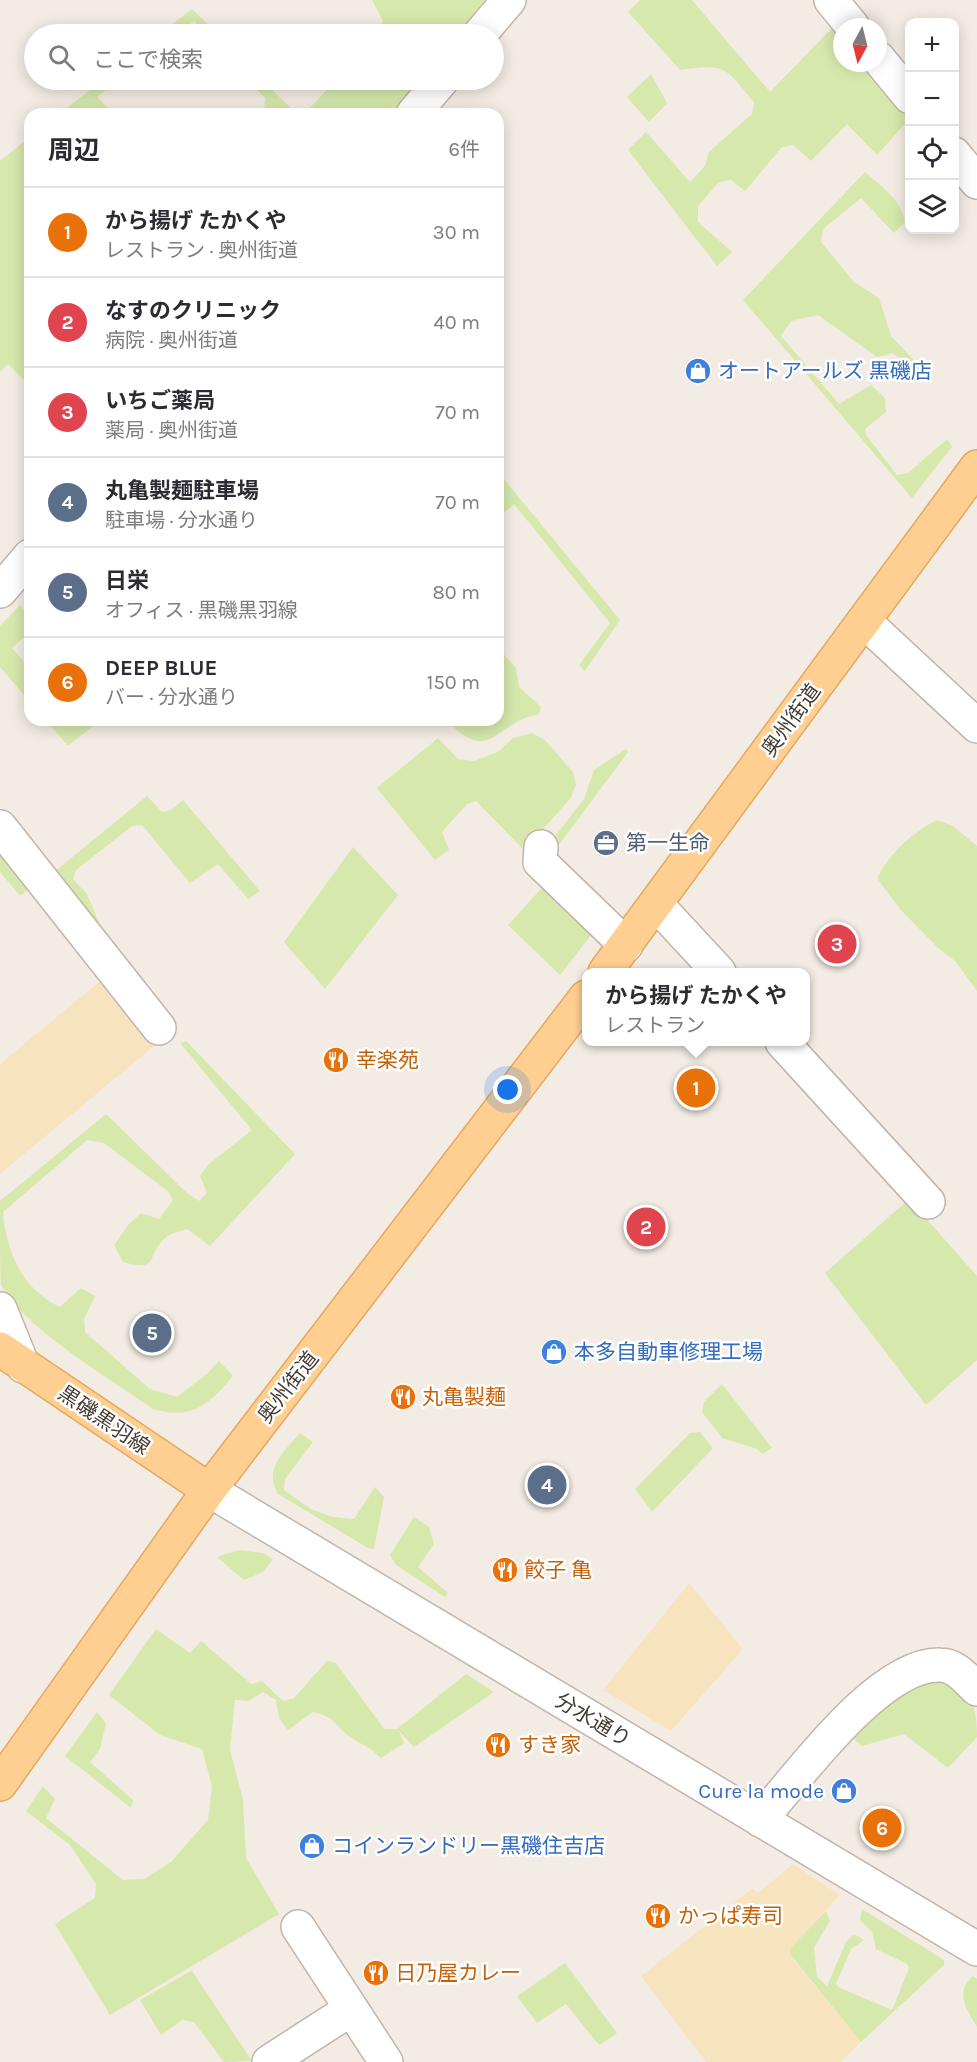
<!DOCTYPE html>
<html lang="ja">
<meta charset="utf-8">
<style>
body{margin:0;font-family:Karla,"Noto Sans JP",sans-serif;background:#f2f2f3;color:#2b2b33}
.controls{position:absolute;right:18px;top:18px;display:grid;overflow:hidden;border-radius:12px;box-shadow:0 3px 15px #0003}
.controls button{width:54px;height:54px;display:grid;place-items:center;padding:0;border:0;border-bottom:2px solid #e1e1e2;background:#fff;color:#2b2b33;font:30px sans-serif}
.compass{position:absolute;left:833px;top:18px;width:54px;height:54px;border-radius:50%;background:#fff;box-shadow:0 3px 15px #0003;rotate:187deg}
.you{position:absolute;left:508px;top:1090px;width:21px;height:21px;margin:-15px;border:4px solid #fff;border-radius:50%;background:#1a73e8;box-shadow:0 0 0 9px #1a73e833}
.badge{display:grid;place-items:center;width:39px;height:39px;border-radius:50%;background:#fd1012;color:#fff;font-size:20px;font-weight:700}
.pin{position:absolute;translate:-50% -50%;border:3px solid #fff;box-shadow:0 2px 6px #0006}
.popup{position:absolute;left:582px;top:968px;width:228px;height:78px;box-sizing:border-box;display:grid;place-content:center;border-radius:12px;background:#fff;filter:drop-shadow(0 2px 4px #0005);font-size:20px;white-space:nowrap;color:#7c7c81}
.popup b{font-size:22px;color:#2b2b33}
.popup::after{content:'';position:absolute;left:50%;top:100%;margin-left:-12px;border:12px solid transparent;border-top-color:#fff}
.list{margin:0;padding:0;list-style:none}
h2{display:flex;justify-content:space-between;align-items:center;height:78px;margin:0;padding:0 24px;font-size:26px}
h2 small{font-size:20px;font-weight:400;color:#7c7c81}
.list li{display:grid;grid-template-columns:39px 1fr auto;gap:18px;align-items:center;box-sizing:border-box;height:90px;padding:0 24px;border-top:2px solid #e1e1e2}
.list b{display:block;font-size:22px;white-space:nowrap}
.list p{margin:0;font-size:20px;white-space:nowrap;color:#7c7c81}
.list em{font-size:20px;font-style:normal;color:#7c7c81}
.icon{flex:none;width:33px;height:33px;fill:none;stroke:currentColor;stroke-width:2;stroke-linecap:round;stroke-linejoin:round}
.map{position:relative;flex:none;width:977px;height:2062px;overflow:hidden}
.search{position:absolute;background:#fff;box-shadow:0 3px 15px #0003;left:24px;top:24px;width:480px;height:66px;display:flex;align-items:center;gap:15px;box-sizing:border-box;padding:0 21px;border-radius:33px;color:#7c7c81;font-size:22px}
.panel{position:absolute;background:#fff;box-shadow:0 3px 15px #0003;left:24px;top:108px;width:480px;height:618px;border-radius:18px}
.map>svg:first-child{display:block}
.green{fill:#d6e8ac}
.sand{fill:#f8e3bf}
.lines{fill:none;stroke-linecap:round;stroke-linejoin:round}
.minor-casing{stroke:#c1b5aa;stroke-width:36}
.major-casing{stroke:#e5a860;stroke-width:36}
.minor{stroke:#fff;stroke-width:33}
.major{stroke:#ffce91;stroke-width:33}
.labels{text-anchor:middle;dominant-baseline:central;stroke-width:5;stroke-linejoin:round;paint-order:stroke}
.shop-label{font-size:21px;fill:#366cbe;stroke:#fff;text-anchor:start}
.street-label{font-size:21px;fill:#453c34;stroke:#fff}
.service-label{font-size:21px;fill:#4e5e75;stroke:#fff;text-anchor:start}
.food-label{font-size:21px;fill:#c56008;stroke:#fff;text-anchor:start}
</style>
<div class="map">
<svg width="977" height="2062" viewBox="0 0 977 2062">
<rect width="100%" height="100%" fill="#f3ece4"/>
<path class="green" d="M372,0h113l-28,34h-83l9,-13z
M640,0h52l78,92 63,-65 9,11v25h21l46,56 -32,36 -30,-31 -36,37 -18,-16 -11,2 -37,44 -14,-11 -12,2 -21,24v16l34,30 -15,14 -89,-116 18,-18 44,50 15,-16 4,-14 43,-38 2,-12c-29,-34 -27,-39 -74,-32l-52,-58z
M192,9l26,25h-11l-13,-13 -18,13h-17z
M651,74l16,29 -18,19 -22,-25z
M103,80h16l-22,17 17,17h-55z
M248,80h14l35,34h-33l1,-16z
M336,80h83l-28,34h-87z
M30,137v249l-22,-22 -8,8v-211z
M865,172c17,15 36,27 40,50l-11,11 -33,-35 -38,31 -2,13 33,40 25,16 12,38 37,39 -8,1 -27,-23 -16,4 -59,-42 -27,6 -10,15 58,68 32,-19 14,13 1,14 -21,17 1,6 31,40 11,-2 39,-34 5,8 -40,51 -169,-198z
M498,472l122,148 -35,51 -6,-6 31,-42 -96,-119 -16,14z
M20,605l10,13v14l-18,16 18,21v33l-30,-35v-41z
M499,649l17,19 3,19 22,20 -2,7c-48,10 -47,52 -93,6h52z
M46,720h27l4,4 5,-4h18l-32,26z
M532,733l13,7 28,32 3,13 -6,14 -46,51 -48,-49 -9,3 -25,28 7,18 -14,10 -58,-72 61,-50 20,21 16,2 24,-9 15,-14z
M626,749l2,3 -75,101v-14l31,-40 10,-29z
M147,796l15,16 9,-2 12,-10 77,91 -12,8 -30,-35 -28,19 -48,-58 -10,1 -56,44 -3,9 14,15 14,33 -3,3 -44,-58z
M937,820l16,6 24,20v145l-22,-30 -17,-13 -38,-39 -23,-31c14,-26 34,-45 60,-58z
M0,844l32,42 -12,10 -20,-24z
M353,847l45,48 -73,94 -41,-47z
M542,888l49,47 -31,40 -52,-50z
M186,1041l109,113 -85,92 -23,-17c-6,2 -17,4 -22,9 -20,19 -5,34 -42,24l-9,-17 14,-20 13,-12 18,6 14,-19 -4,-8 -65,-49 -17,-3 -84,72c3,40 20,78 57,95l21,-19 14,8 -11,23 1,13 65,57 27,8 31,-24 11,-12 14,15c-25,29 -40,44 -80,33 -39,-28 -133,-83 -152,-125 -1,-11 -1,-68 -1,-83l106,-87 81,79 12,8 8,-8 -7,-17 9,-12 43,-34 -72,-87z
M909,1199l68,77v84l-51,45 -101,-132z
M722,1384l50,64 -10,6 -5,-5 -35,-11 -20,-26 2,-10z
M700,1432l13,16 -61,64 -17,-23 55,-56z
M300,1433l13,9 -28,37 -1,11 27,19 22,8 21,2 21,-32 9,10 -10,52 -6,-1 -90,-54c-15,-24 6,-43 22,-61z
M414,1517l15,10 5,17 -16,23 30,26 -3,4 -49,-32 -6,-10z
M239,1550l24,3 10,6 -10,13 -19,8 -27,-23z
M156,1629l34,24 11,-12 50,43 11,-3 21,20 11,-3 33,-37 9,2 48,66h13l69,-55 28,18 -80,55 -15,-16 5,12 -23,15c-13,-13 -20,-13 -32,-22 -17,-13 -12,-18 -36,-24l-25,18 -9,-12 -3,-18 -13,-8 -15,9 -13,-1 -5,50 13,50 3,58 33,56 -169,101 -55,-91 40,-26 1,-14 -26,-39 -44,-34 17,-25 12,13 -9,19 77,62 21,-1 27,-17 37,-42 4,-34 -10,-37 -42,-14 -51,-40z
M933,1680c37,7 44,21 44,57l-29,31 -44,-34 -42,12 -13,-11 39,-41z
M97,1712l9,11 -6,26 -10,13 43,38 -2,8 -66,-52z
M862,1909l82,51v5l-83,77 -72,-89 2,-6 35,-36 4,10 -16,26 3,30 10,9 19,-44 8,-8 10,6 -13,9 -15,35 2,3 54,23 17,-42 -2,-4 -31,-15 -4,-17 -12,-12z
M565,1963l52,70 -18,12 -33,-41 -29,19 -20,-27z
M191,1971h1l60,90 -28,1 -30,-40 -12,-2 -21,15 -21,-35z
M973,1976l4,3v48c-10,-17 -23,-35 -4,-51z"/>
<path class="sand" d="M105,977l54,65 -159,132v-110z
M689,1583l54,66 -72,82 -68,-41z
M793,1864l47,31 -49,52v10l70,85 -21,20h-134l-65,-86 112,-88 5,5z"/>
<g class="lines">
<g class="minor-casing">
<path id="minor" d="M831,0l22,27
M480,34l29,-34
M878,58l32,39
M413,114l29,-34
M954,154l23,28
M0,591l30,-35
M864,621l113,105
M0,827l159,201
M541,847l-1,15 86,83
M656,904l63,68
M782,1042l146,160
M0,1309l23,57
M209,1490l768,459
M760,1820c38,-43 119,-157 180,-155 16,0 26,14 37,24
M298,1927l88,135
M269,2062l82,-53"/>
</g>
<g class="major-casing">
<path id="major" d="M605,972l372,-505
M0,1349l209,141
M0,1784l209,-294 377,-493"/>
</g>
<use href="#minor" class="minor"/>
<use href="#major" class="major"/>
</g>
<defs>
<g id="shop-disc" transform="scale(1.35)"><circle r="9.5" fill="#3f7fe0" stroke="#fff"/><path d="M-5-2.5h2.3a2.7 3.5 0 0 1 5.4 0H5L5.5 6h-11ZM-1.5-2.5h3a1.5 2.3 0 0 0-3 0Z" fill="#fff"/></g>
<g id="office-disc" transform="scale(1.35)"><circle r="9.5" fill="#5c6f8a" stroke="#fff"/><path d="M-6-3h4V-5.5h4V-3h4V5H-6ZM-1-4.5V-3h2v-1.5ZM-6 0V1H6V0Z" fill="#fff"/></g>
<g id="restaurant-disc" transform="scale(1.35)"><circle r="9.5" fill="#e8710a" stroke="#fff"/><path d="M-5-6h1v4h1v-4h1v4h1v-4h1v5L-1.5 .5V6h-2V.5L-5-1ZM5-6V6H3V1.5H1.5Q1.5-4 5-6Z" fill="#fff"/></g>
</defs>
<g fill-rule="evenodd">
<use href="#shop-disc" x="698" y="371"/>
<use href="#office-disc" x="606" y="843"/>
<use href="#restaurant-disc" x="336" y="1060"/>
<use href="#shop-disc" x="554" y="1352"/>
<use href="#restaurant-disc" x="403" y="1397"/>
<use href="#restaurant-disc" x="505" y="1570"/>
<use href="#restaurant-disc" x="498" y="1745"/>
<use href="#shop-disc" x="844" y="1791"/>
<use href="#shop-disc" x="312" y="1846"/>
<use href="#restaurant-disc" x="658" y="1916"/>
<use href="#restaurant-disc" x="376" y="1973"/>
</g>
<g class="labels">
<g class="shop-label">
<text x="718" y="371">オートアールズ 黒磯店</text>
<text x="574" y="1352">本多自動車修理工場</text>
<text x="824" y="1791" text-anchor="end">Cure la mode</text>
<text x="332" y="1846">コインランドリー黒磯住吉店</text>
</g>
<g class="street-label">
<text transform="translate(791 720) rotate(-54)">奥州街道</text>
<text transform="translate(288 1387) rotate(-52)">奥州街道</text>
<text transform="translate(104 1420) rotate(34)">黒磯黒羽線</text>
<text transform="translate(593 1720) rotate(31)">分水通り</text>
</g>
<g class="service-label">
<text x="626" y="843">第一生命</text>
</g>
<g class="food-label">
<text x="356" y="1060">幸楽苑</text>
<text x="422" y="1397">丸亀製麺</text>
<text x="524" y="1570">餃子 亀</text>
<text x="518" y="1745">すき家</text>
<text x="678" y="1916">かっぱ寿司</text>
<text x="395" y="1973">日乃屋カレー</text>
</g>
</g>
</svg>
<div class="controls">
<button>+</button>
<button>−</button>
<button><svg class="icon" aria-label="locate" viewBox="0 0 24 24"><circle cx="12" cy="12" r="6"/><path d="M12 2v4M12 18v4M2 12h4M18 12h4"/></svg></button>
<button><svg class="icon" aria-label="layers" viewBox="0 0 24 24"><path d="M12 4l9 5-9 5-9-5zM3 14l9 5 9-5"/></svg></button>
</div>
<svg class="compass" viewBox="-18 -18 36 36"><path d="M0-13l5 13h-10z" fill="#e53935"/><path d="M0 13l5-13h-10z" fill="#7c7c81"/></svg>
<div class="you"></div>
<div class="pin badge" style="left:696px;top:1088px;background:#e8710a">1</div>
<div class="popup"><b>から揚げ たかくや</b>レストラン</div>
<div class="pin badge" style="left:646px;top:1227px;background:#e0444e">2</div>
<div class="pin badge" style="left:837px;top:944px;background:#e0444e">3</div>
<div class="pin badge" style="left:547px;top:1485px;background:#5c6f8a">4</div>
<div class="pin badge" style="left:152px;top:1333px;background:#5c6f8a">5</div>
<div class="pin badge" style="left:882px;top:1828px;background:#e8710a">6</div>
<div class="search"><svg class="icon" aria-label="search" viewBox="0 0 24 24"><circle cx="10" cy="10" r="6"/><path d="M15 15l6 6"/></svg>ここで検索</div>
<section class="panel">
<h2>周辺<small>6件</small></h2>
<ul class="list">
<li><span class="badge" style="background:#e8710a">1</span><div><b>から揚げ たかくや</b><p>レストラン · 奥州街道</p></div><em>30 m</em></li>
<li><span class="badge" style="background:#e0444e">2</span><div><b>なすのクリニック</b><p>病院 · 奥州街道</p></div><em>40 m</em></li>
<li><span class="badge" style="background:#e0444e">3</span><div><b>いちご薬局</b><p>薬局 · 奥州街道</p></div><em>70 m</em></li>
<li><span class="badge" style="background:#5c6f8a">4</span><div><b>丸亀製麺駐車場</b><p>駐車場 · 分水通り</p></div><em>70 m</em></li>
<li><span class="badge" style="background:#5c6f8a">5</span><div><b>日栄</b><p>オフィス · 黒磯黒羽線</p></div><em>80 m</em></li>
<li><span class="badge" style="background:#e8710a">6</span><div><b>DEEP BLUE</b><p>バー · 分水通り</p></div><em>150 m</em></li>
</ul>
</section>
</div>
